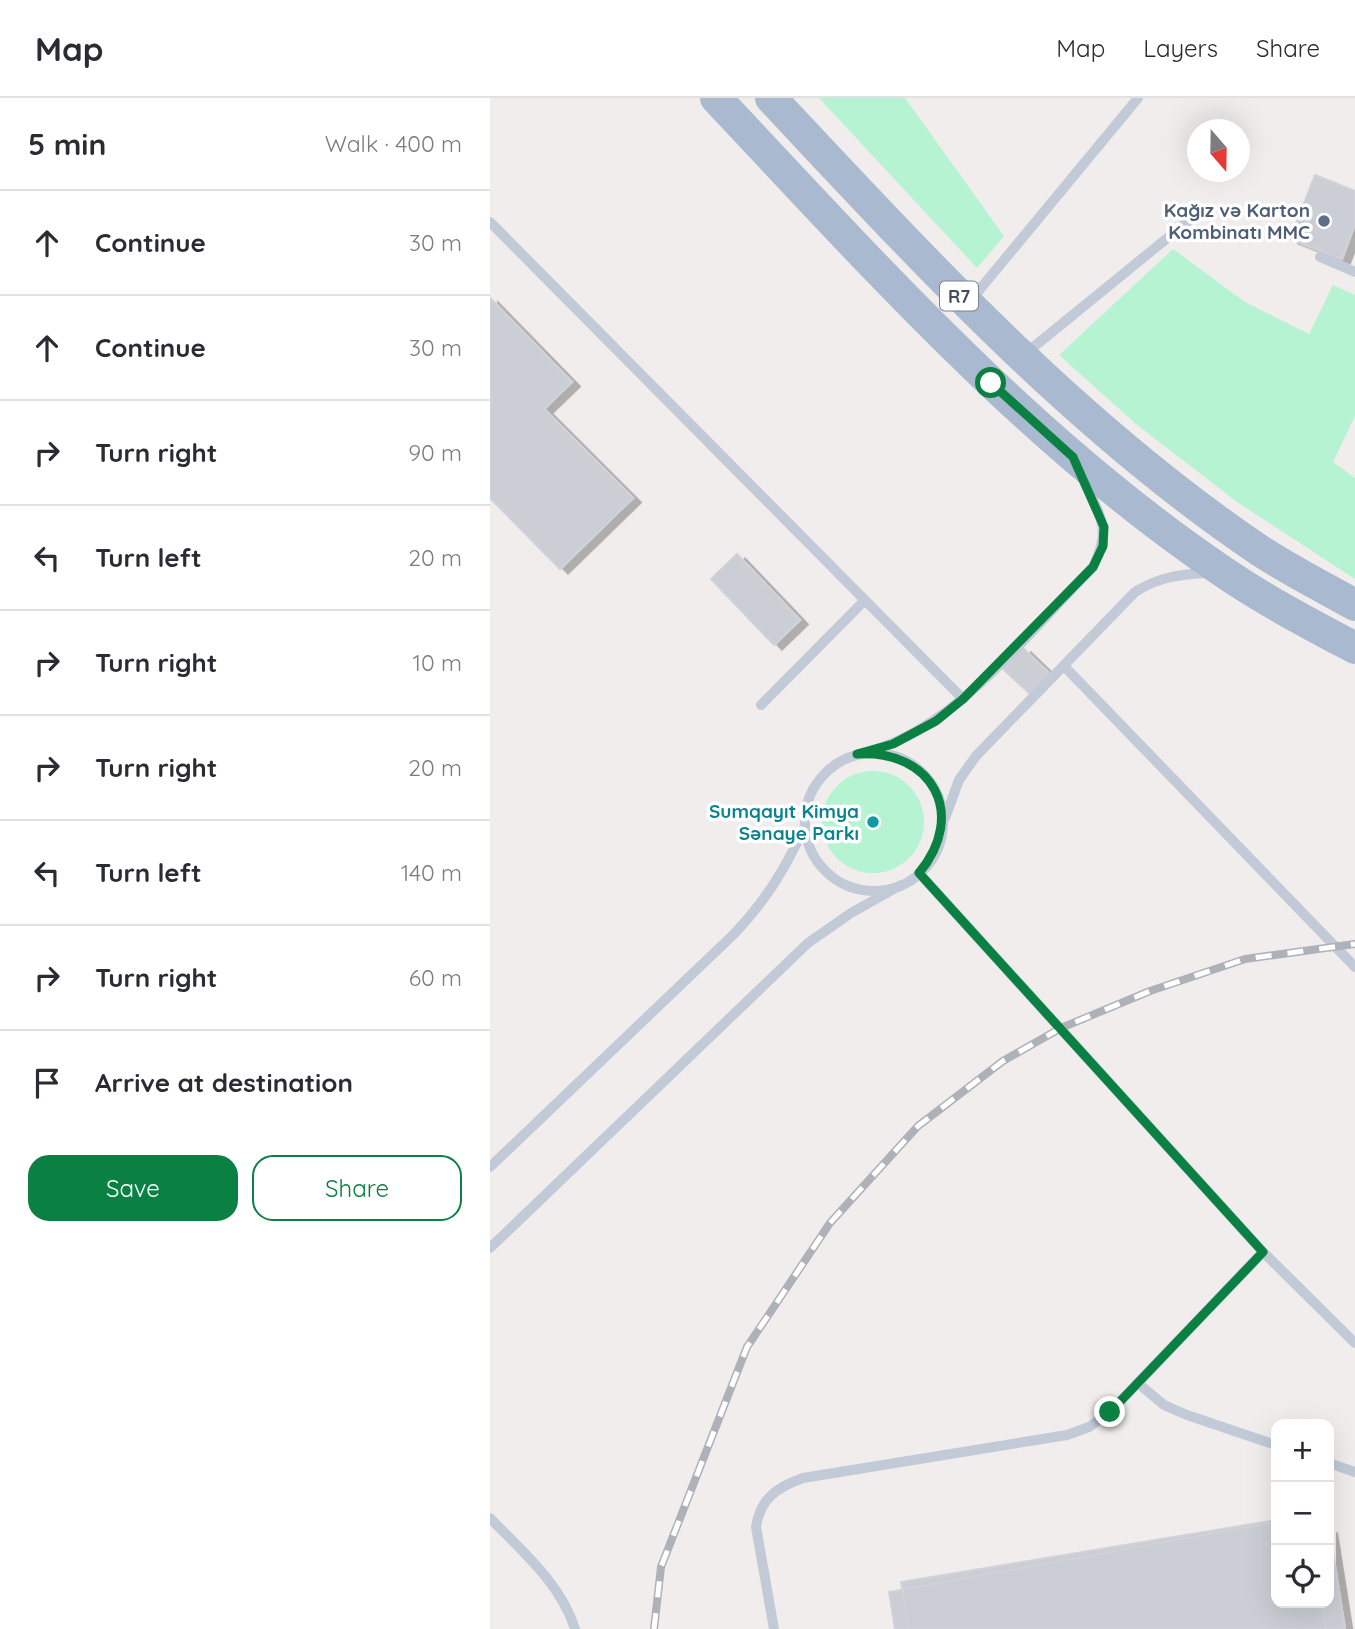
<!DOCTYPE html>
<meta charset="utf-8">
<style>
body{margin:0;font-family:Quicksand,sans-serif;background:#f2f2f3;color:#2b2b33}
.controls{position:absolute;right:21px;bottom:21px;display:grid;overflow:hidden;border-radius:14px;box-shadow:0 7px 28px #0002}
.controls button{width:63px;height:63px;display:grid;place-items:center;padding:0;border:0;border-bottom:2px solid #e1e1e2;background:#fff;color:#2b2b33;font:35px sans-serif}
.compass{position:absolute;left:697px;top:21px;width:63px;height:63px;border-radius:50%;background:#fff;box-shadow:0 7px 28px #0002;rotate:160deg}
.stop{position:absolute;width:21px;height:21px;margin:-16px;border:5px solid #0b8043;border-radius:50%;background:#fff}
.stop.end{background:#0b8043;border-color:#fff;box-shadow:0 2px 7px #0008}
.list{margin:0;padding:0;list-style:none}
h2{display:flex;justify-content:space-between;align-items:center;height:91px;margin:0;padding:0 28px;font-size:30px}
h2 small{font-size:23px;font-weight:400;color:#7c7c81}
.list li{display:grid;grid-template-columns:46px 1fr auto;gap:21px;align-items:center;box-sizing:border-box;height:105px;padding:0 28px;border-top:2px solid #e1e1e2}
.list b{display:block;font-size:26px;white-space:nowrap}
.list em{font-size:23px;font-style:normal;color:#7c7c81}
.actions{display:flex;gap:14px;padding:21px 28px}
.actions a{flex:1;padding:16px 0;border:2px solid #0b8043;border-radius:21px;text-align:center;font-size:24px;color:#0b8043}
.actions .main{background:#0b8043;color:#fff}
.icon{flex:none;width:38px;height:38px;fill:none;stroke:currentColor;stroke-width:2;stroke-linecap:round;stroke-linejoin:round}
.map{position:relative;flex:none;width:865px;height:1531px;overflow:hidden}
header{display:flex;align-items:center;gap:42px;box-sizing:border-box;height:98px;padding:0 35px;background:#fff;border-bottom:2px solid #e1e1e2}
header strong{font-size:33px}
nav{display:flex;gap:38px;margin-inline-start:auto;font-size:24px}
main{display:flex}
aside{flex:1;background:#fff}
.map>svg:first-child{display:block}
.green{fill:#b6f3d3}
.building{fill:#cbced5;stroke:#d0d2d9;stroke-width:2;filter:url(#shadow)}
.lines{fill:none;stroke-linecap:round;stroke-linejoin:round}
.lane{stroke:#c1cad6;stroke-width:10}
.primary{stroke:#a9b9cf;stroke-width:32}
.rail-casing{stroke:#aeb1b8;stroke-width:8}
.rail{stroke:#fff;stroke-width:5;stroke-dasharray:16;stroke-linecap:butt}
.route{stroke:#0b8043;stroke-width:9}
.service-dot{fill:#5c6f8a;stroke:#fff;stroke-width:2.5}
.culture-dot{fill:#0f9aa8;stroke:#fff;stroke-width:2.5}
.labels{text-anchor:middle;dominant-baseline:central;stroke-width:7;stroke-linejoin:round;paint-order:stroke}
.shield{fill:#fff;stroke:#7b838d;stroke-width:2}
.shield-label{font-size:18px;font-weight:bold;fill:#434e5c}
.service-label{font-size:19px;font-weight:bold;fill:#4e5e75;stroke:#fff;text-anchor:end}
.culture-label{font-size:19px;font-weight:bold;fill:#0d838f;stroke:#fff;text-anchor:end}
</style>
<header>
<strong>Map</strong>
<nav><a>Map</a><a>Layers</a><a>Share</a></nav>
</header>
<main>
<aside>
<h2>5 min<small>Walk · 400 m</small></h2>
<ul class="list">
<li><svg class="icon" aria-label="ahead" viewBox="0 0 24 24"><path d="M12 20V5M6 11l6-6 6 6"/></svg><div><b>Continue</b></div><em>30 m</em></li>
<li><svg class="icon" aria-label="ahead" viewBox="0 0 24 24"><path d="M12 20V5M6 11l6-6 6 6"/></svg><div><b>Continue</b></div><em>30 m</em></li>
<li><svg class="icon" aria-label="right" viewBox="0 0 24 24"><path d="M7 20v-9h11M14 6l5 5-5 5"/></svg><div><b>Turn right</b></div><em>90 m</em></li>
<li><svg class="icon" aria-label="left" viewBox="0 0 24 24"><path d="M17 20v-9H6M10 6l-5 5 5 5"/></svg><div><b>Turn left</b></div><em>20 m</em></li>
<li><svg class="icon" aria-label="right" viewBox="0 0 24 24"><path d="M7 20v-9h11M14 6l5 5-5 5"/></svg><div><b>Turn right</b></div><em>10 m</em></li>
<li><svg class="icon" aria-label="right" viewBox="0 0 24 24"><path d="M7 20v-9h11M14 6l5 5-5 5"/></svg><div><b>Turn right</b></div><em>20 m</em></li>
<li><svg class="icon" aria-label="left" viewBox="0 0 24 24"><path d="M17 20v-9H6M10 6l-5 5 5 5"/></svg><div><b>Turn left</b></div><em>140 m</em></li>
<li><svg class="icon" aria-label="right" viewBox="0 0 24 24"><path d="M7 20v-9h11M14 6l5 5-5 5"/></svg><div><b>Turn right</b></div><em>60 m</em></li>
<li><svg class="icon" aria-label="arrive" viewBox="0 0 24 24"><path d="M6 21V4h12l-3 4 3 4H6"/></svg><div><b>Arrive at destination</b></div></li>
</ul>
<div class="actions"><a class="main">Save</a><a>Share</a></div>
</aside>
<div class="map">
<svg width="865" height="1531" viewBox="0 0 865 1531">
<defs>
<filter id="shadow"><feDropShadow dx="8" dy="4.5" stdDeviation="0" flood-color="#0004"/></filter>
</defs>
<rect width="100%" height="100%" fill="#f0edec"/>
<path class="green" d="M329,0h86l99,138 -27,32z
M683,151l72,53 64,32 24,-49 22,10v121l-22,46 22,16v101l-118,-77 -101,-78 -77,-69z
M332 724a51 51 0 1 1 102 0a51 51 0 1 1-102 0Z"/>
<path class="building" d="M825,77l40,16v33l-13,35 -52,-20z
M0,200l82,84 -28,27 89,89 -73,71 -70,-71z
M247,456l63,66 -26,25 -63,-66z
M533,550l26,25 -20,20 -26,-24z
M786,1422v83h53v-75l16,101h-436l-8,-47z
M786,1424v81h46l4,26h-431l-6,-37z"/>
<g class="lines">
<path class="lane" d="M0,124l473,477
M830,159l35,15
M481,202l167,-202
M535,256l178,-145
M574,568l291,301
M271,607l104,-105
M383,652c84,-24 159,-121 220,-183 20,-41 6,-52 -11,-90
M315 724a69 69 0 1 1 138 0a69 69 0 1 1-138 0Z
M455,720l14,-38 17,-24 159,-164c24,-15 45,-18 74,-19
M429,775l344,379 92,91
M0,1069l244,-233c33,-35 51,-65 71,-108
M0,1150l318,-305 43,-30 50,-28
M649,1286l25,21 23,10 89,30
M839,1365l26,9
M0,1420c32,33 71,66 85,111
M284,1531l-18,-102c4,-28 21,-40 47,-49l264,-43 22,-8 21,-15 153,-160"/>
<path class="primary" d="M226,0c158,168 314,343 506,473 42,29 88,53 133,77
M281,0c151,161 303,327 488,452 30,20 64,37 96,55"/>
<g class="rail-casing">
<path id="rail" d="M164,1531l7,-62 86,-220 83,-124 88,-97 85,-65 58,-33 89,-37 95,-32 110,-15"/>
</g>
<use href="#rail" class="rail"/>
</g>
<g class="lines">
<path class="route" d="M501,285l82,74 31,70 -1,19 -10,21 -130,132 -27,22 -43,23 -36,10c75,-5 111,60 62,119l344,379 -153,160"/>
</g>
<circle class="service-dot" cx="834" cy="123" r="7"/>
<circle class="culture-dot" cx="383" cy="724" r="7"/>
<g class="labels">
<rect class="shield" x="450" y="183.5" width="38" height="29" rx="5"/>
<g class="shield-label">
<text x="469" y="198">R7</text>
</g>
<g class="service-label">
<text x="820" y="112">Kağız və Karton<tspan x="820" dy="22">Kombinatı MMC</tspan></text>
</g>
<g class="culture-label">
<text x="369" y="713">Sumqayıt Kimya<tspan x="369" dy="22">Sənaye Parkı</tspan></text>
</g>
</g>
</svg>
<div class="controls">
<button>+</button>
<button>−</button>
<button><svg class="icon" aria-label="locate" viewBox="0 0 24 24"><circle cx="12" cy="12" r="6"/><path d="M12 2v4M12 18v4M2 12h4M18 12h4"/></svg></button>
</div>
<svg class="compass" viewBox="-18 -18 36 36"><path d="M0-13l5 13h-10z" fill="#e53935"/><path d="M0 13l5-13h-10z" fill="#7c7c81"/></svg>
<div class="stop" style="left:501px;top:285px"></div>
<div class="stop end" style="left:620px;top:1314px"></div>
</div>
</main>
